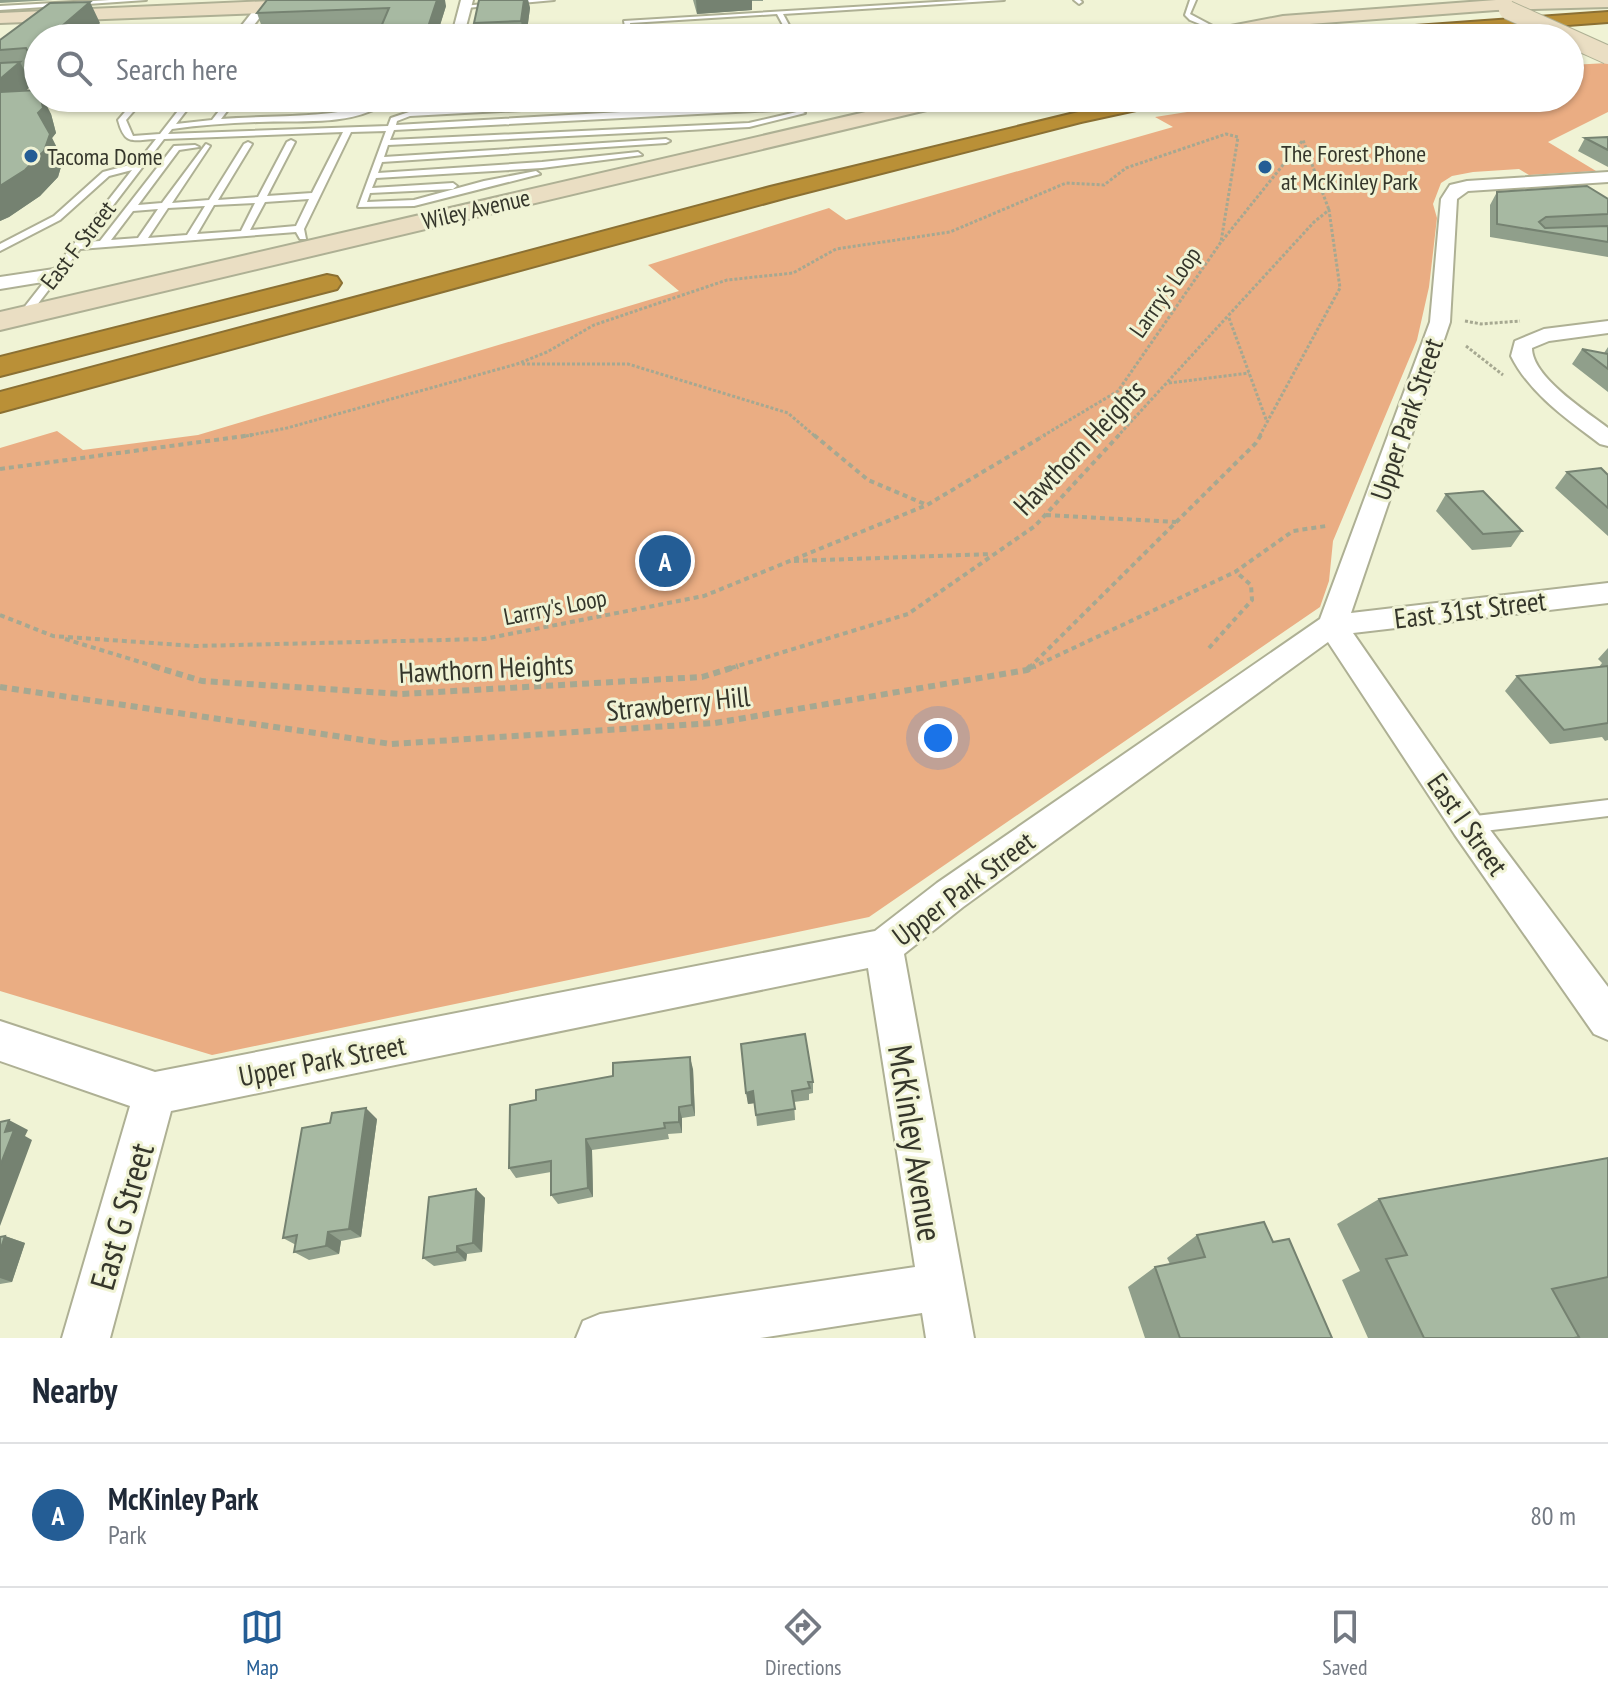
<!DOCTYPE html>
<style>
body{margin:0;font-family:"PT Sans Narrow",sans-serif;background:#f6f6f7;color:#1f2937}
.you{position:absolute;left:938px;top:738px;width:28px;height:28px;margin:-20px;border:6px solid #fff;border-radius:50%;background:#1a73e8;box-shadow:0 0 0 12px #1a73e833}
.badge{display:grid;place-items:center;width:52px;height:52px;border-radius:50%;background:#245d95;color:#fff;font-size:26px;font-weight:700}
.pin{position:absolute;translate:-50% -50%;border:4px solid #fff;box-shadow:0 2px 8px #0006}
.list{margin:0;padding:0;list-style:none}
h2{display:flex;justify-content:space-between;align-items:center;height:104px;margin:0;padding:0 32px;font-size:34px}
h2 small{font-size:26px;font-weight:400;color:#747a83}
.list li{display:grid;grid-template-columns:52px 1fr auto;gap:24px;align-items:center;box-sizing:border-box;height:144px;padding:0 32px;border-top:2px solid #e0e1e3}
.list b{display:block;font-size:30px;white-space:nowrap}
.list p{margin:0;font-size:26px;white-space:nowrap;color:#747a83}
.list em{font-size:26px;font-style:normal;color:#747a83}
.icon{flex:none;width:44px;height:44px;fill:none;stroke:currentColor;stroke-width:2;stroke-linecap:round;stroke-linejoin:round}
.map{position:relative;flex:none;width:1608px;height:1338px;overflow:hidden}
.search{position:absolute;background:#fff;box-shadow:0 2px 6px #0004;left:24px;right:24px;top:24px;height:88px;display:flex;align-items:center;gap:20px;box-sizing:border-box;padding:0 28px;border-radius:44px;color:#747a83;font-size:30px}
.sheet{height:248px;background:#fff}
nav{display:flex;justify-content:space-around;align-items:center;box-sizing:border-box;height:112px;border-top:2px solid #e0e1e3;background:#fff;font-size:22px;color:#747a83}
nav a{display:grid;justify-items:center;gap:4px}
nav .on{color:#245d95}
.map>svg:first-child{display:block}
.green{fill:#eaad83}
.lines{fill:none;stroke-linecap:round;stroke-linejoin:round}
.lane-casing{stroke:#aeb094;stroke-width:4}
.street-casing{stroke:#aeb094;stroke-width:4}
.secondary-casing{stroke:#aeb094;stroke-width:4}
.highway-casing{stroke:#8b7033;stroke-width:4}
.path-far2{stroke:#a6a891;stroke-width:3;stroke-dasharray:3 2;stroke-linecap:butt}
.path-far1{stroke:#a6a891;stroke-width:4;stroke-dasharray:5 4;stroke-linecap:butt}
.path{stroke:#a6a891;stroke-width:6;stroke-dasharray:7 5;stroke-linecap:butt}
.lane{fill:#fff;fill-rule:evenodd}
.street{fill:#fff;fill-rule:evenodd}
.secondary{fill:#eadec3;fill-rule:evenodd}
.highway{fill:#ba9037;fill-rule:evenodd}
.secondary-bridge-casing{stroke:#aeb094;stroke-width:20;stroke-linecap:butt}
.secondary-bridge{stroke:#eadec3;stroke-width:18}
.wall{fill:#909f8b}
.shaded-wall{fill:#758271}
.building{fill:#a7b9a2;stroke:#758271;stroke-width:2}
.poi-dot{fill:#245d95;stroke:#f0f3d5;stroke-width:3}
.labels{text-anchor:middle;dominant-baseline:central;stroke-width:6;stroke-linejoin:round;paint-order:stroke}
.far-poi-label{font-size:24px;fill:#35362b;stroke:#f0f3d5;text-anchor:start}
.far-street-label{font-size:24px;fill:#35362b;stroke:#f0f3d5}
.street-label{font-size:28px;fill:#35362b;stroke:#f0f3d5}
.near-street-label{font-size:34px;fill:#35362b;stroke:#f0f3d5}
</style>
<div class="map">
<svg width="1608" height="1338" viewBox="0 0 1608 1338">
<rect width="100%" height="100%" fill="#f0f3d5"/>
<path class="green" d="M1608,63v49l-60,30 48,29 -67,4 -10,-6 -46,3 -21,4 -11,7 -8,21 4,14 -8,69 -12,53 -84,201 -4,40 -9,26 -451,310 -657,138 -212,-64v-543l57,-17 26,19 115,-15 481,-144 -31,-26 181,-57 17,12 327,-93 -18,-10 121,-19h294v-33z"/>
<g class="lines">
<g class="lane-casing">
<path id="lane" d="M110,0h36l-146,10v-4z
M525,0h29l-88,8 -3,-2z
M969,0h35l-221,14 7,13 -1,9 -3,2h-27l24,-4 1,-7 -7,-13 -147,9 1,7 24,8 -29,-6 -2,-11z
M1074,0h6l2,2 -3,2z
M1190,0h6l-6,14 32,17v2l-32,-13 -5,-5z
M192,32l3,3 46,-3 3,2 -57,4z
M137,98h8l-19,22 7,16 27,-2 28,-36h8l-20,26 36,-4 17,-22h8l-16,21c52,-4 105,0 156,-15l4,2c-34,20 -84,14 -122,16 -29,1 -58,3 -87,7l-4,5 220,-8 3,-8 18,-6 254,-14h46l-4,2 -295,16 -13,5 -1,4 469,-27 -34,9 -437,23 -4,10 359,-17 52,-12 4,2 -56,14 -361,18 -4,12 282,-18 4,2 -4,2 -284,19 -4,11 164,-11 96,-10 4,3 -100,13 -166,10 -4,10 81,-5 4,3 -4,3 -83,4 -3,9 47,-2 70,-19 52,-10 4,3 -126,32 -56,1 28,-76 -35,1 -47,97 2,10h-6l-4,-7 -216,17 -53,69h-8v-4l113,-144 -23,6 -49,44 -60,31v-7l54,-28 49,-44 34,-9 19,-24c-24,1 -31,7 -38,-19zM343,132l-31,61 -45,3 28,-54 -4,-2 -4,2 -29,55 -40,3 34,-56 -4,-2 -4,2 -35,56 -37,3 38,-57 -4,-2 -44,59 -24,2 41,-55 20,-3 -4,-2 -21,1 -74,95 -15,1 79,-103zM309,199l-13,27 -46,4 15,-28zM255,203l-14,28 -44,3 17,-29zM205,206l-18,29 -39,3 20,-30zM158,209l-20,29 -27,2 22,-29z
M362,100l-3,4 -108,4 -4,-2 4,-2z
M1608,800v16l-141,17 -6,-2 -3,-6 3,-6 6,-2z"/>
</g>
<g class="street-casing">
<path id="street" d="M461,0h12l-10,38h-12z
M257,6l10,2 -23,30h-12z
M38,74v8l-38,2v-8z
M1608,172v10l-140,9 -11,8 -7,123 -99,291 257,-30v20l-255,30 126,182 129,172v53l-14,-6 -139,-199 -127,-193 -365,265 -59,47 70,384h-48l-4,-25 -162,25h-184l7,-17 17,-7 315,-47 -47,-299 -697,143 -61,227h-48l68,-232 -130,-45v-40l155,51 720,-141 62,-48 383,-264 110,-297 11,-123 9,-14 17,-4z
M54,269l7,2 3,4 -3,4 -61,10v-12z
M1608,321v12l-59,8 -17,7c0,29 54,63 76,80v18l-8,-2c-33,-25 -70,-50 -89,-88l4,-15 29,-12z"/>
</g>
<g class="secondary-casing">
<path id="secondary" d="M292,0h54l-8,5 -77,8 -261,10v-10z
M1496,0h112v7l-112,3 -213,16 -62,12h-36l9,-5 89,-17z
M926,98h36l-10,6 -952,226v-18z"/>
</g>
<g class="highway-casing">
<path id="highway" d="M1608,12v10l-216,16 23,-12z
M1136,98h40l-3,4 -92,20 -293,75 -788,215v-20l770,-205z
M327,275l10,2 4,6 -4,6 -337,87v-19z"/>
</g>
<path class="path-far2" d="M1222,241l81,-101 26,70
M1229,318l38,104
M1465,321l16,3 39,-3
M1466,346l37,29
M522,364h106l160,49 28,24
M1169,383l80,-10
M241,437l46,-9 230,-64 30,-12 47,-27 133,-45 66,-7 43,-24 114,-17 116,-49 38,2 22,-17 100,-34 12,3 -17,105 -103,149 -77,46
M1117,437l197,-215 15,-12 11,78 -81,149"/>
<path class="path-far1" d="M814,435l54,45 59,25
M0,469l252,-34
M1046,515l130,7
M794,561l198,-7
M0,615l53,21 142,10 289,-7 220,-43 223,-91 118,-70
M65,639l95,29
M1209,648l43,-48 -1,-15 -15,-13
M731,668l177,-54 127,-88 84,-91
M1029,668l227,-225 5,-8
M1031,668l204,-96 58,-41 33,-5"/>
<path class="path" d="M153,666l49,15 200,13 300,-17 36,-11
M1027,670l4,-4
M0,687l391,57 324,-21 312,-53 8,-4"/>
<use href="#lane" class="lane"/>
<use href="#street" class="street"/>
<use href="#secondary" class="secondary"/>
<use href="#highway" class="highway"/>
<g class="secondary-bridge-casing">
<path id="secondary-bridge" d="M1508,10l100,45"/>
</g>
<use href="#secondary-bridge" class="secondary-bridge"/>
</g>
<path class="wall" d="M0,0h53l-53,3z
M479,0h49l2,8 -4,30h-49l-3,-15z
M693,0h70v1h-11v9l-55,4z
M446,6l-10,32h-57l-1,-4 2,-5 -116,4 -7,-20z
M100,23l-16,15h-46v33l-13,1 7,13 -6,5 25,24 5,19 -4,5 11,22 -5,17 -18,19 -31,21 -9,4v-181z
M1608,137v30l-30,-16 7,-13z
M1497,192l111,7v58l-118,-20v-32z
M1608,347v45l-36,-28 10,-15 22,4z
M1567,472l41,3v61l-53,-48z
M1446,494l76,37 -11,16 -39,3 -36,-39z
M1608,648v92l-3,1 -3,-4 -52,7 -45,-53 12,-15 82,-9 3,-4 -4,-4z
M741,1044l72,38v11l-4,1v6l-15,2 1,18 -38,6 -2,-23 -7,1z
M693,1069l2,47 -13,2v15l-14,1 1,5 -77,11 1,47 -35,7 -7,-9v-23l-35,6 -7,-10z
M377,1119l-16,118 -20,4 -2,13 -30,6 -15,-8 2,-7 -13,-7z
M1608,1158v180h-240l-26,-58 18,-9 -23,-47 42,-25z
M476,1189l9,9 -3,54 -15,2 -1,7 -32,5 -11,-8z
M1197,1235l76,7 59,96h-187l-17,-51 27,-20 15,-3 -3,-6z
M5,1236l20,7 -13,39 -12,2v-47z"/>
<path class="shaded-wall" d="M437,0h8l1,6 -10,32h-9l-1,-5z
M524,0h4l2,8 -4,30h-2l-3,-17z
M696,0h56v10l-55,4z
M90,2l10,21 -16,15h-36z
M38,47v24l-9,-17z
M20,62l12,23 -27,26 -5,2v-34z
M41,98h2l8,16 5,19 -4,5 11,22 -5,17 -18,19 -31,21 -9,4v-35l38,-73z
M690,1057l3,12 2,47 -3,-11z
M753,1091l2,12 -7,1 -2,-11z
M679,1107l3,11v15l-3,-11z
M366,1108l11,11 -16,118 -12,-8z
M9,1120l19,10 -3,6 7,4 -32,86v-60l5,-34z
M586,1139l6,11 1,47 -5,-9z
M476,1189l9,9 -3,54 -9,-9z
M328,1232l13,9 -2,13 -13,-8z
M5,1236l20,7 -13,39 -12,-4v-27z
M457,1246l10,8 -1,7 -9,-9z"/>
<path class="building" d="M267,0h170l-11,33 -48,1 11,-26 -132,5z
M479,0h45l-3,21 -47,2z
M90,2l-42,36h-10v9l-9,7 -3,-6 -26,2v-10l50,-37z
M20,62l-20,17v-16z
M38,90v8h3l2,10 -5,5 12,21 -6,17 -19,19 -25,16v-94z
M1608,137v13l-23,-12z
M1587,186l21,13v15l-62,3 -7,5 6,6 63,-2v16l-111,-18v-32z
M1582,349l26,5v15z
M1601,468l7,7v33l-41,-36z
M1483,491l39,40 -39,3 -37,-40z
M1608,666v57l-44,7 -47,-54z
M805,1034l8,48h-5l2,6 -18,3 3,18 -39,6 -3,-24 -7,2 -5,-49z
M690,1057l2,48 -13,2v15l-15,1 1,5 -79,11 2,49 -37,7v-34l-42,7 1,-63 26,-5v-10l77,-14v-13z
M366,1108l-17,121 -21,3 -2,14 -32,6 3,-17 -14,3 19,-110 28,-5 2,-10z
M9,1120l-4,12 9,-2 -14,36v-44z
M1608,1158v119l-56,12 27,48 -5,1h-150l-38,-79 21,-4 -28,-56z
M476,1189l-3,54 -16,3v6l-34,6 6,-61z
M1264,1222l9,20 16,-3 43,99h-152l-25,-71 50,-10 -8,-22z
M5,1236l-5,15v-14z"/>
<g class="poi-dot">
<circle cx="31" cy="156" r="8"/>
<circle cx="1265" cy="167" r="8"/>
</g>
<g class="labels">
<g class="far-poi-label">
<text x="1281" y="153">The Forest Phone<tspan x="1281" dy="28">at McKinley Park</tspan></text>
<text x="47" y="156">Tacoma Dome</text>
</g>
<g class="far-street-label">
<text transform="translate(476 209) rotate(-13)">Wiley Avenue</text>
<text transform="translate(78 245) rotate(-52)">East F Street</text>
<text transform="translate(1165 292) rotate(-55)">Larrry's Loop</text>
<text transform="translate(555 607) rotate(-11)">Larrry's Loop</text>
</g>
<g class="street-label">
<text transform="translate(1406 419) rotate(-71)">Upper Park Street</text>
<text transform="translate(1079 447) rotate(-46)">Hawthorn Heights</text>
<text transform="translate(1470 609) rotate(-7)">East 31st Street</text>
<text transform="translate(486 668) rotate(-3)">Hawthorn Heights</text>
<text transform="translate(678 703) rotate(-6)">Strawberry Hill</text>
<text transform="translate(1468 824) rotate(55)">East I Street</text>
<text transform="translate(963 888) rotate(-37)">Upper Park Street</text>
<text transform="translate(322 1060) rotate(-11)">Upper Park Street</text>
</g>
<g class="near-street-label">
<text transform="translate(916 1143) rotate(81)">McKinley Avenue</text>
<text transform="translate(121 1216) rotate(-74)">East G Street</text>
</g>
</g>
</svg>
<div class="you"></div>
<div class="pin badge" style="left:665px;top:561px">A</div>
<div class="search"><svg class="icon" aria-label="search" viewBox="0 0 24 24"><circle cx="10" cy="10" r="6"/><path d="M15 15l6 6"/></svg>Search here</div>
</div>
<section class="sheet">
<h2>Nearby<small></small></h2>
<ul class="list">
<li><span class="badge">A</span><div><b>McKinley Park</b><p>Park</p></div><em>80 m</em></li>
</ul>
</section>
<nav>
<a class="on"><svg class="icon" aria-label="map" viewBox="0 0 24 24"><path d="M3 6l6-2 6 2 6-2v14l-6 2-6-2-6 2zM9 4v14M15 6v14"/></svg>Map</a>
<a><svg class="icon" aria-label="directions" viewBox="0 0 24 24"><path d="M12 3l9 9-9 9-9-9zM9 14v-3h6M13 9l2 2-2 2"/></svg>Directions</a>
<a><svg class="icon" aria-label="saved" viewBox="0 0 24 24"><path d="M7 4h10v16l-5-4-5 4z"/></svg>Saved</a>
</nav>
